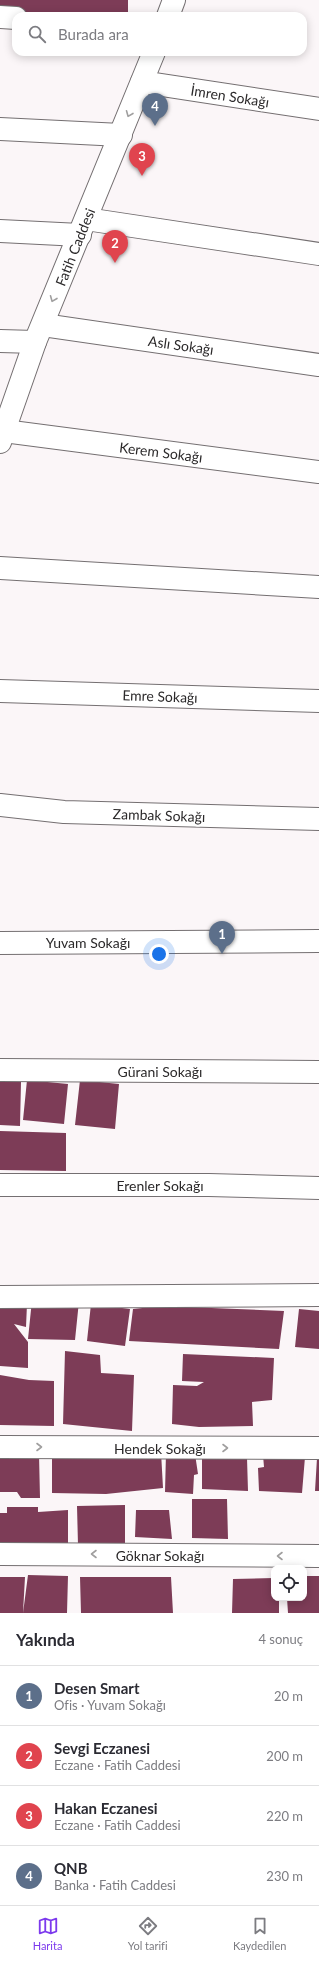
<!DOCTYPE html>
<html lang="tr">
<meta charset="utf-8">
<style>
body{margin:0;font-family:Lato,sans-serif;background:#f2f2f3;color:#2b2b33}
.controls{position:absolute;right:12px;bottom:12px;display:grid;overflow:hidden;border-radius:8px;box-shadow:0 2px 10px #0003}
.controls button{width:36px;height:36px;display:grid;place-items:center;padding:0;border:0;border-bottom:1px solid #e1e1e2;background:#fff;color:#2b2b33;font:20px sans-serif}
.you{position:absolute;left:159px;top:954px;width:14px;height:14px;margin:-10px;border:3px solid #fff;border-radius:50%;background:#1a73e8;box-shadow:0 0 0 6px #1a73e833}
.badge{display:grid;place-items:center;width:26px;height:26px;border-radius:50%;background:#7c3aed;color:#fff;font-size:13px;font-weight:700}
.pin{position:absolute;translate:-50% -33px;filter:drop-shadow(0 1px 2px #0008)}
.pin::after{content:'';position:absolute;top:21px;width:14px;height:12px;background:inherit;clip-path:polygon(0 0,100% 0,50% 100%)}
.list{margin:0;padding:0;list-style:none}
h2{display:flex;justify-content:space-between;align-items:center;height:52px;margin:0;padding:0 16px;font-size:17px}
h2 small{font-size:13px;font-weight:400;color:#7c7c81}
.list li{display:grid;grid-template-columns:26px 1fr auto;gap:12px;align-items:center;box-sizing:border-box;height:60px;padding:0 16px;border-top:1px solid #e1e1e2}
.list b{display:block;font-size:15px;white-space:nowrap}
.list p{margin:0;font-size:13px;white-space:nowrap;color:#7c7c81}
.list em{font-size:13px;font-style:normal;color:#7c7c81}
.icon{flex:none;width:22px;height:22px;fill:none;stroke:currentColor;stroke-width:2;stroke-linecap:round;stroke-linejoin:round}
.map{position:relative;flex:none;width:319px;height:1613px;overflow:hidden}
.search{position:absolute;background:#fff;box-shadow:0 2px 10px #0003;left:12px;right:12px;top:12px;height:44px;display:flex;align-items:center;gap:10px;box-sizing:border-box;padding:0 14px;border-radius:12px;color:#7c7c81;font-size:15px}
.sheet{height:292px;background:#fff}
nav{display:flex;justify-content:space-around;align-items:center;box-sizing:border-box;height:56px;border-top:1px solid #e1e1e2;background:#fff;font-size:11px;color:#7c7c81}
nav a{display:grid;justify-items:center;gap:2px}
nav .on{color:#7c3aed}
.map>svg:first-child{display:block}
.building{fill:#7d3c57}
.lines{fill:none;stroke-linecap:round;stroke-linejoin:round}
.minor-casing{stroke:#746f71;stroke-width:24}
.major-casing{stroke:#746f71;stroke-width:24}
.minor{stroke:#fff;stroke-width:22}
.major{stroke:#fff;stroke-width:22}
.oneway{stroke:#a09f9f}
.labels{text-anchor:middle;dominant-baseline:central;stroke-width:4;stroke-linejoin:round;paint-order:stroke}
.street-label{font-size:14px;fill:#2b292a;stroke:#fff}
</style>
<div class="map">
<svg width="319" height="1613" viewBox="0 0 319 1613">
<rect width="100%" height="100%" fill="#fbf6f8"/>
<path class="building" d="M0,0h128v14l-128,-1z
M27,1080l41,4 -4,40 -41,-4z
M80,1080l39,4 -4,45 -40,-4z
M0,1082h21l-1,44 -20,-1z
M0,1131l66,2v38l-66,-1z
M32,1300l47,1 -4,39 -47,-1z
M0,1304h27l-1,23 -12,-3 14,18v26l-28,-2z
M91,1304l39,5 -5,37 -38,-5z
M161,1306l123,5 -5,38 -150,-8 4,-32z
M299,1309l20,2v38l-24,-2z
M65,1351l35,4 1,18 33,2 -2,56 -69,-7z
M183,1354l91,4 -2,42 -20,2 1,24 -54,1 -27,-3 1,-39 24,1 7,-4 -22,-1z
M0,1375l29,5 25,1v45l-54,-1z
M161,1452l2,36 -57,6 -54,-1v-40z
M166,1453l29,1 3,20 -4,1 -1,19 -28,-2z
M39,1454l1,44h-19l-4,-6h-17v-36z
M263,1455l42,2 -3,36 -43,-2 -1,-23 6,-1z
M202,1458h45l1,33 -46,-2z
M317,1458h2v33h-4z
M192,1499h35l1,40 -36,-1z
M125,1505v40h-47l-1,-39z
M7,1507h31v5l30,-2v33l-68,2v-32h7z
M136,1510h33l3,29 -37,-2z
M28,1575l40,1 -1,37h-44z
M304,1576h15v37h-31l-1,-15h17z
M0,1577h25l-2,36h-23z
M80,1577h91l2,36h-92z
M274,1578v20h5v15h-47l1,-34z"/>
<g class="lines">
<g class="minor-casing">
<path id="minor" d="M0,17l16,1
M142,82l177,27
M0,129l121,6
M86,219l233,35
M0,231l80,4
M43,325l276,40
M0,341l35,1
M4,431l315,41
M0,568l319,19
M0,691l319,10
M0,805l64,7 255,7
M0,943l319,-2
M0,1070l319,2
M0,1185h209l110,3
M0,1297l319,-2
M0,1447l319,1
M0,1554l319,2"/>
</g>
<g class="major-casing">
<path id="major" d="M168,16l6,-16
M0,442l35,-100 119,-290"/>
</g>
<use href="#minor" class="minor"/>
<use href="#major" class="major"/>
</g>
<defs><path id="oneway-chevron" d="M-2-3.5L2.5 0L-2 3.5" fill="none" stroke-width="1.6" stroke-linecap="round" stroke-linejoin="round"/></defs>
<g class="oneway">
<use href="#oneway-chevron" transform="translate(129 114) rotate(112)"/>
<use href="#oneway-chevron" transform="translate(53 299) rotate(112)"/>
<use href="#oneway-chevron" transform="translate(39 1447)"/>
<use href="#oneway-chevron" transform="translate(225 1448)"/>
<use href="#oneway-chevron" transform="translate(94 1554) rotate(-180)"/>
<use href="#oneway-chevron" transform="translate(280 1556) rotate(-180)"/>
</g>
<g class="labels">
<g class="street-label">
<text transform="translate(230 96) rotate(9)">İmren Sokağı</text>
<text transform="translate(75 247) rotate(-68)">Fatih Caddesi</text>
<text transform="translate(181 345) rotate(8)">Aslı Sokağı</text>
<text transform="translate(161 452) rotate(7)">Kerem Sokağı</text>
<text transform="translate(160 696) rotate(2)">Emre Sokağı</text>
<text transform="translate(159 815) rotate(2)">Zambak Sokağı</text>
<text x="88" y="942">Yuvam Sokağı</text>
<text x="160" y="1071">Gürani Sokağı</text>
<text x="160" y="1185">Erenler Sokağı</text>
<text x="160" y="1448">Hendek Sokağı</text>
<text x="160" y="1555">Göknar Sokağı</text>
</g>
</g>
</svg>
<div class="controls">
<button><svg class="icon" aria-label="locate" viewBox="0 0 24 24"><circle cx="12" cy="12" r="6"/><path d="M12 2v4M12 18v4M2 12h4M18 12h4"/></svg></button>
</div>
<div class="you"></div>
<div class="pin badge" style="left:222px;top:954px;background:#5c6f8a">1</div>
<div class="pin badge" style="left:115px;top:263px;background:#e0444e">2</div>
<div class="pin badge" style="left:142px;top:176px;background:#e0444e">3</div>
<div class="pin badge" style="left:155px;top:126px;background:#5c6f8a">4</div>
<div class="search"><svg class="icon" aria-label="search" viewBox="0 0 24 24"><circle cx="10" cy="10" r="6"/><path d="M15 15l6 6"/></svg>Burada ara</div>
</div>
<section class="sheet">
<h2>Yakında<small>4 sonuç</small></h2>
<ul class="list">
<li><span class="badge" style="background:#5c6f8a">1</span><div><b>Desen Smart</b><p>Ofis · Yuvam Sokağı</p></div><em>20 m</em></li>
<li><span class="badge" style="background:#e0444e">2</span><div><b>Sevgi Eczanesi</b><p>Eczane · Fatih Caddesi</p></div><em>200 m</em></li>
<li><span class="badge" style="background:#e0444e">3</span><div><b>Hakan Eczanesi</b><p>Eczane · Fatih Caddesi</p></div><em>220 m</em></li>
<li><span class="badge" style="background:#5c6f8a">4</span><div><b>QNB</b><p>Banka · Fatih Caddesi</p></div><em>230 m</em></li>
</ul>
</section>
<nav>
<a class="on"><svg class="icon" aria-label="map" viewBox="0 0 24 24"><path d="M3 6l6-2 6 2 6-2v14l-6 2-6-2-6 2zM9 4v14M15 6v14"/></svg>Harita</a>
<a><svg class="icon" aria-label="directions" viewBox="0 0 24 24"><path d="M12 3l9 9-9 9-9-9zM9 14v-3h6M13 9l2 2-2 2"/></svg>Yol tarifi</a>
<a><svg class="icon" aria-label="saved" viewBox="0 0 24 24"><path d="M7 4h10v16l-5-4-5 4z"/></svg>Kaydedilen</a>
</nav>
